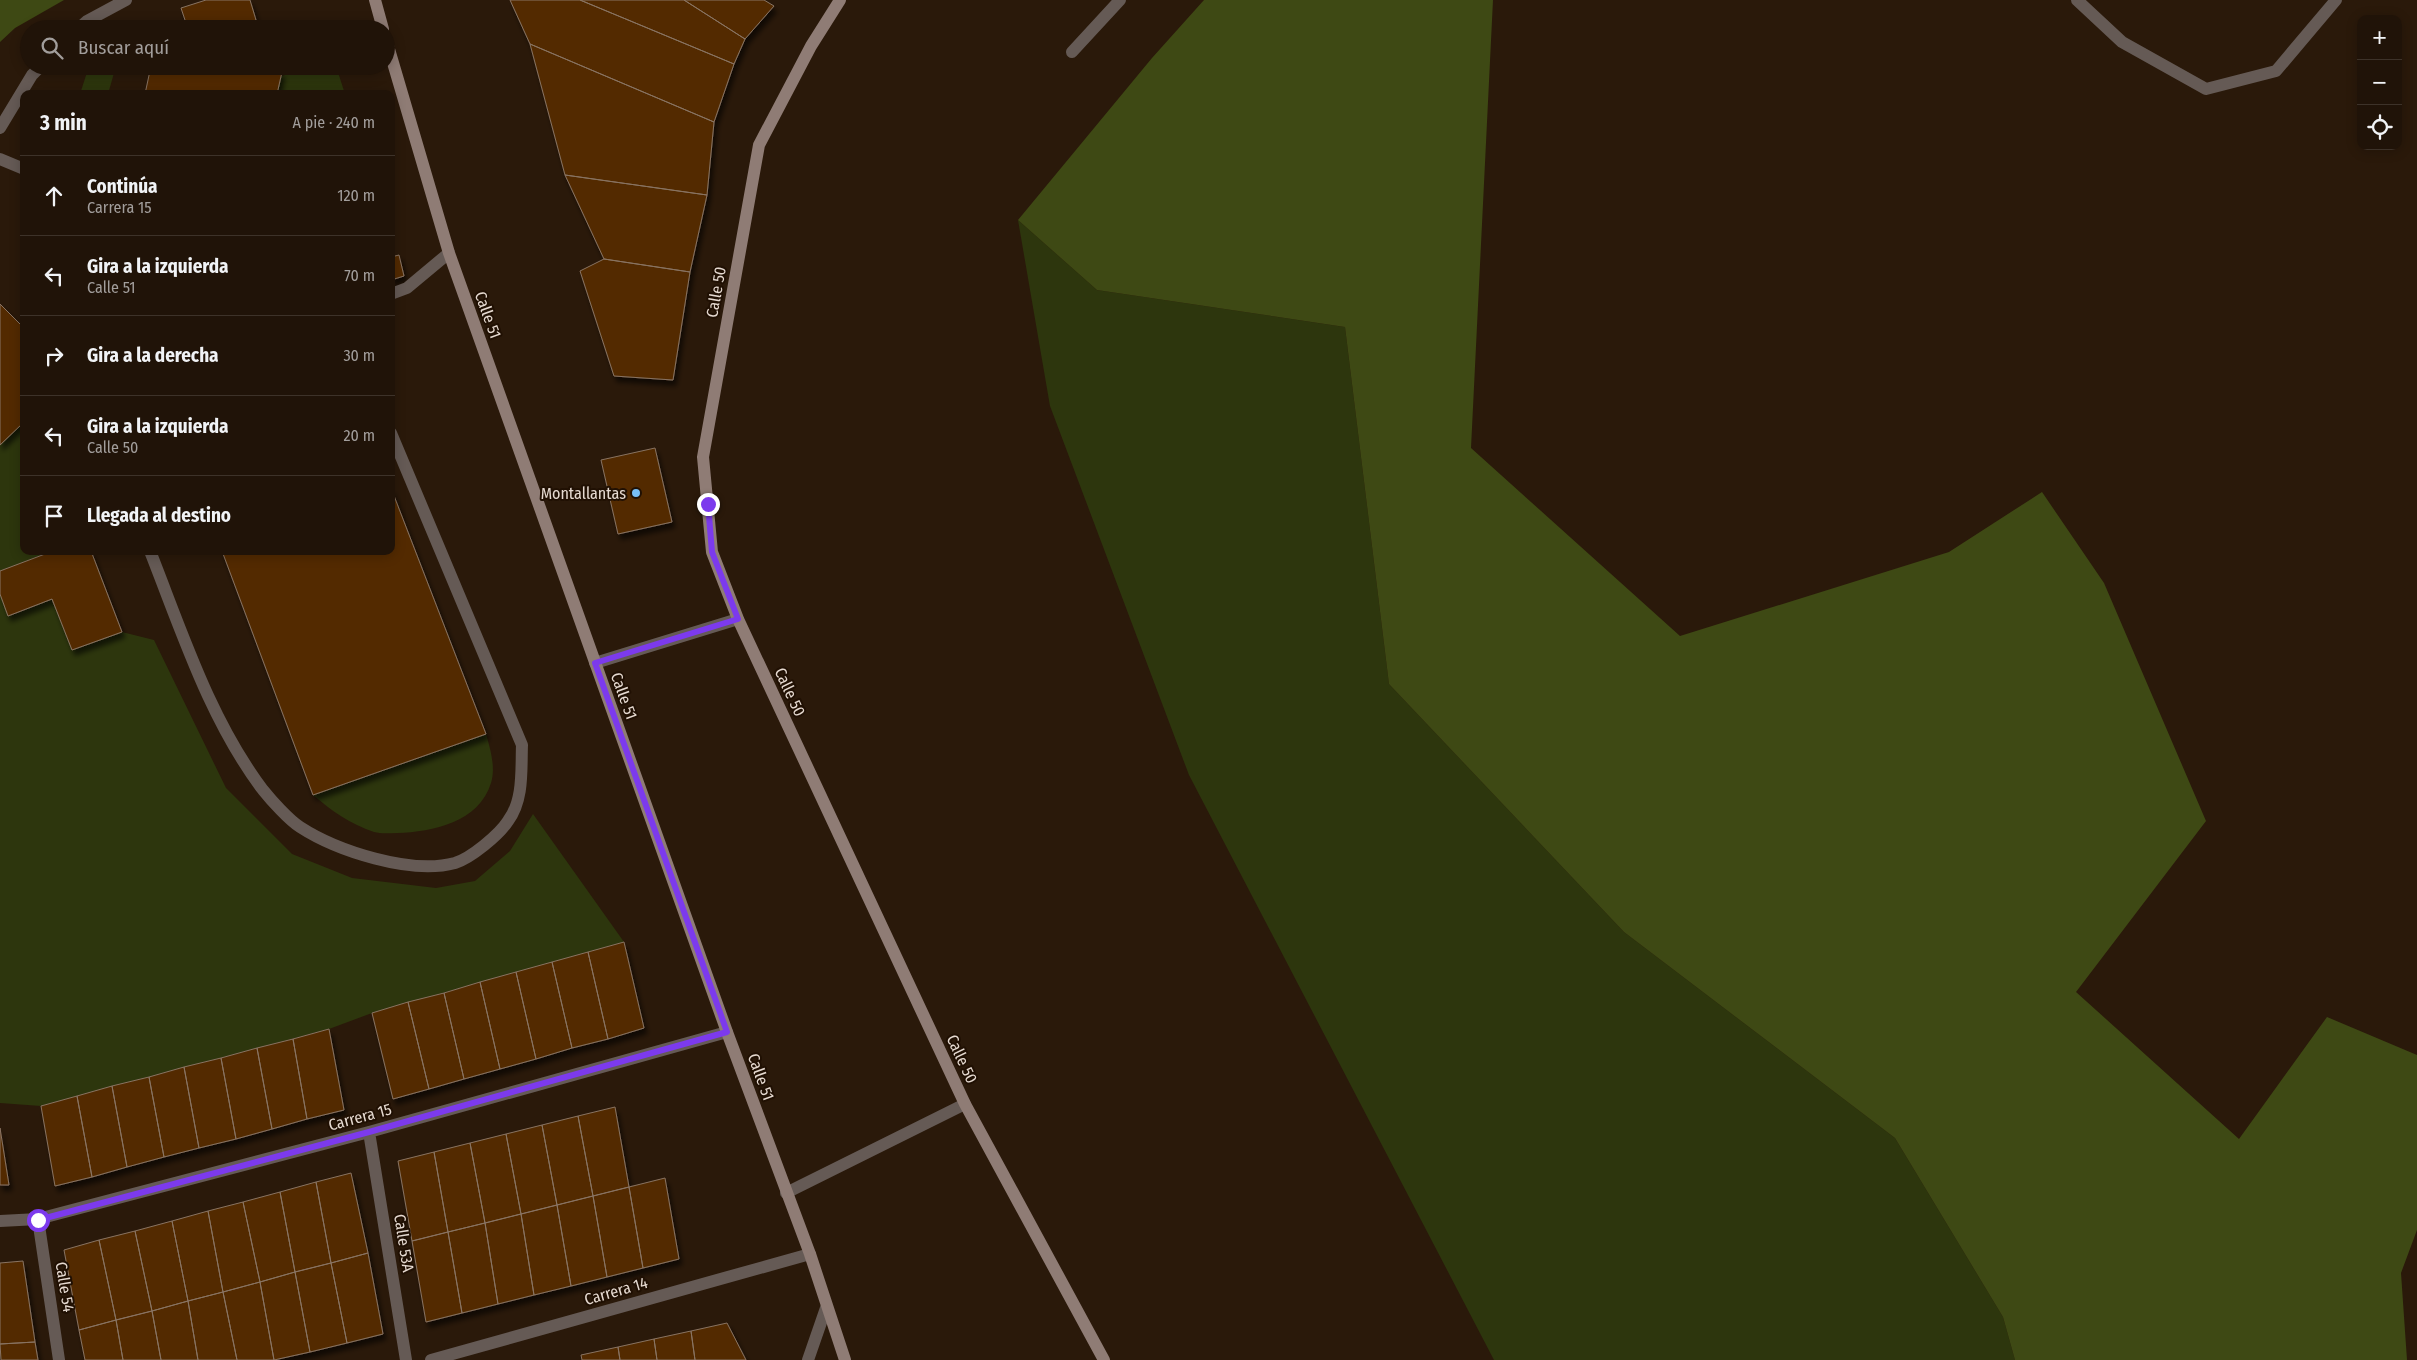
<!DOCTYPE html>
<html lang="es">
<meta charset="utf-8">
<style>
body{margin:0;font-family:"Fira Sans Condensed",sans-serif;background:#281c12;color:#f1f3f6}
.controls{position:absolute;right:15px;top:15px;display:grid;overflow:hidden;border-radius:10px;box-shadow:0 2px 12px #0003}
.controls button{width:45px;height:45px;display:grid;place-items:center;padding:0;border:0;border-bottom:1px solid #3d3229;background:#201308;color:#f1f3f6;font:25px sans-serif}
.stop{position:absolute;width:15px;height:15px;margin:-11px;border:4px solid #7c3aed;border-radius:50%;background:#fff}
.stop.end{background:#7c3aed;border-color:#fff;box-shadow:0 1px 5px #0008}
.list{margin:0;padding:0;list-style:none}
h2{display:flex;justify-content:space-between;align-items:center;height:65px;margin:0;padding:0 20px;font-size:21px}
h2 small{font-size:16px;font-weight:400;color:#a29e9c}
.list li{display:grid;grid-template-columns:32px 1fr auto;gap:15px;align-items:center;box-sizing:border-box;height:80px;padding:0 20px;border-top:1px solid #3d3229}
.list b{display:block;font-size:19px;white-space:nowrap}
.list p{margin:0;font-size:16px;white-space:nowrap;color:#a29e9c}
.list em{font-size:16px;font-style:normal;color:#a29e9c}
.icon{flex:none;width:28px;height:28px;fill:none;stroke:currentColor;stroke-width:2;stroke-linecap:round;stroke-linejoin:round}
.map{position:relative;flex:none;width:2417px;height:1360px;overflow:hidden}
.search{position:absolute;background:#201308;box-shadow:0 2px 12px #0003;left:20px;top:20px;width:375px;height:55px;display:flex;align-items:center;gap:12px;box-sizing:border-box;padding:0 18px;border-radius:28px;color:#a29e9c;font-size:19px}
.panel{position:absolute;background:#201308;box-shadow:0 2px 12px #0003;left:20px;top:90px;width:375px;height:465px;border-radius:10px}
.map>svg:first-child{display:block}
.green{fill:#2d360d}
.forest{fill:#3e4914}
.building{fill:#522c01;stroke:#897362;filter:url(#shadow)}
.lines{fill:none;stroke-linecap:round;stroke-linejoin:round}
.service{stroke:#655a55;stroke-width:12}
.minor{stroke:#655a55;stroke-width:12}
.tertiary{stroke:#655a55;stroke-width:12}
.secondary{stroke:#8f7c75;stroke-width:12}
.route{stroke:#7c3aed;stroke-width:6}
.poi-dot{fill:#78bff7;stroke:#201003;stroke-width:2}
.labels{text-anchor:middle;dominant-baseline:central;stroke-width:4;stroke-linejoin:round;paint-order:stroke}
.street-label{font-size:16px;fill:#e6dad1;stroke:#201003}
.poi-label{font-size:16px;fill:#e6dad1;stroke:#201003;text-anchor:end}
</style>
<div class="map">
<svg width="2417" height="1360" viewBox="0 0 2417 1360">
<defs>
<filter id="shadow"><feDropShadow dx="3" dy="5.5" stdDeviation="2.5" flood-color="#0009"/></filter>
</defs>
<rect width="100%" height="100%" fill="#2a190a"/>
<path class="green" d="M89,66h27l-8,28h-28z
M321,66h15l9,28h-68l4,-18z
M1018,220l79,70 248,37 44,357 235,248 271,206 108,179 12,43h-521l-305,-585 -139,-369z
M24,422v129h29l-53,20v-126z
M0,594l9,22 43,-17 20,51 50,-18 32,8 72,148 66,66 60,24 84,10 39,-7 35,-30 23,-37 91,128 -252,71 -43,16 -288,77 -41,-3z
M486,734c4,14 10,33 5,49 -12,39 -58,49 -94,50 -7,0 -16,1 -23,-1 -24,-8 -42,-21 -61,-37z"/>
<path class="forest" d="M0,0h64l-49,28 -15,14z
M1204,0h289l-22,448 209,188 269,-84 93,-60 62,91 102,238 -130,171 163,147 88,-122 90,38v175l-16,43 6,87h-392l-12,-43 -108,-179 -271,-206 -235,-248 -44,-357 -248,-37 -79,-70 134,-162z"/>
<path class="building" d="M206,0h44l6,20 -28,9h-40l-7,-21z
M510,0h70l154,64 -20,58 -184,-78z
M580,0h104l61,39 -11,25z
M684,0h80l10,6 -29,33z
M530,44l184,78 -7,73 -142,-20z
M151,66h106l25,6 -5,22h-132z
M565,175l142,20 -17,77 -86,-13z
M399,255l5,21 -13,4v-23z
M604,259l86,13 -17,108 -59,-4 -34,-105z
M0,304l24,24v94l-24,23z
M655,448l17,74 -54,12 -17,-74z
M391,488l95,246 -173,61 -91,-244h169z
M53,551h38l31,81 -50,18 -20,-51 -44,17 -8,-22v-23z
M624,942l20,86 -36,11 -20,-87z
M588,952l20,87 -36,9 -20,-86z
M552,962l20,86 -36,11 -20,-87z
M516,972l20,87 -36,10 -20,-87z
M480,982l20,87 -36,10 -20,-86z
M444,993l20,86 -35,10 -21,-87z
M408,1002l21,87 -36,10 -21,-86z
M329,1029l15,81 -37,9 -14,-80z
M293,1039l14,80 -35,10 -15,-81z
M257,1048l15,81 -36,10 -15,-81z
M221,1058l15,81 -37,9 -15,-81z
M184,1067l15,81 -35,9 -15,-80z
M149,1077l15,80 -37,10 -15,-81z
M112,1086l15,81 -35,10 -15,-81z
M77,1096l15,81 -37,9 -14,-80z
M615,1107l14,80 -36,9 -15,-80z
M578,1116l15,80 -36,9 -15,-80z
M542,1125l15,80 -36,9 -15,-80z
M0,1128l9,57h-9z
M506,1134l15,80 -36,9 -15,-80z
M470,1143l15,80 -37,9 -14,-80z
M434,1152l14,80 -36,9 -14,-80z
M351,1173l17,80 -37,10 -15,-81z
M665,1178l14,81 -36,9 -14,-81z
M316,1182l15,81 -36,9 -15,-80z
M629,1187l14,81 -36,9 -14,-81z
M280,1192l15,80 -35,10 -17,-80z
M593,1196l14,81 -36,9 -14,-81z
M243,1202l17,80 -37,10 -15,-81z
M557,1205l14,81 -37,9 -13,-81z
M208,1211l15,81 -35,9 -16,-80z
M521,1214l13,81 -36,9 -13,-81z
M172,1221l16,80 -36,10 -17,-80z
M485,1223l13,81 -36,9 -14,-81z
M135,1231l17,80 -36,9 -17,-80z
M448,1232l14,81 -36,9 -14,-81z
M99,1240l17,80 -37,10 -15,-80z
M368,1253l15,81 -36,9 -16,-80z
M23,1261l12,81 -35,2v-81z
M331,1263l16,80 -37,9 -15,-80z
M295,1272l15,80 -36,8 -14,-78z
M260,1282l14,78h-37l-14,-68z
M223,1292l14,68h-39l-10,-59z
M188,1301l10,59h-37l-9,-49z
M152,1311l9,49h-38l-7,-40z
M116,1320l7,40h-38l-6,-30z
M727,1323l19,37h-51l-4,-29z
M691,1331l4,29h-38l-3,-21z
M654,1339l3,21h-37l-2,-13z
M35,1342l3,18h-37l-1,-16z
M618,1347l2,13h-38l-1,-5z"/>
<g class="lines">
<path class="service" d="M2077,0l45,42 84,47 70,-18 60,-71
M78,29l9,-8 39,-21
M1072,52l48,-52
M0,128l32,-53 9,-9
M0,159l24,10
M391,294l16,-6 42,-35
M150,551c32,81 60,169 113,239 8,10 26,30 37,37 37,24 111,48 155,36 16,-5 44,-28 53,-42 16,-21 13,-52 14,-76l-131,-312"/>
<path class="minor" d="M595,663l143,-44
M369,1132l37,228
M786,1193l179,-89
M38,1219l21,141
M0,1221l38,-2 331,-87 358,-100
M431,1360l379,-106"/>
<path class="tertiary" d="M808,1360l18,-52"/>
<path class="secondary" d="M375,0l8,29
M840,0l-29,46 -52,99 -56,312 9,95 26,67 227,485 139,256
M386,39l63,214 278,779 83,222 35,106"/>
</g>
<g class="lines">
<path class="route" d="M38,1220l331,-88 358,-100 -132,-369 143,-44 -26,-67 -4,-48"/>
</g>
<circle class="poi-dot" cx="636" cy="493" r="5"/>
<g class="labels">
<g class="street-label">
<text transform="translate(716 292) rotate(-80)">Calle 50</text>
<text transform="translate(488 315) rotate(70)">Calle 51</text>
<text transform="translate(790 692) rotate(65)">Calle 50</text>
<text transform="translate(624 696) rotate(70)">Calle 51</text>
<text transform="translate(962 1059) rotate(65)">Calle 50</text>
<text transform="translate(761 1077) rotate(70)">Calle 51</text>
<text transform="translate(360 1117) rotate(-15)">Carrera 15</text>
<text transform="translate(404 1243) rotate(81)">Calle 53A</text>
<text transform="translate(65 1287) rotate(81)">Calle 54</text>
<text transform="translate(616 1291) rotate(-16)">Carrera 14</text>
</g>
<g class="poi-label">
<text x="626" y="493">Montallantas</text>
</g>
</g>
</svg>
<div class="controls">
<button>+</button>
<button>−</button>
<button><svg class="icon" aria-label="locate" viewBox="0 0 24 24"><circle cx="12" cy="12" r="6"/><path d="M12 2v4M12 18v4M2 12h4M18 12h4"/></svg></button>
</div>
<div class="stop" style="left:38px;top:1220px"></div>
<div class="stop end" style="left:708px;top:504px"></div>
<div class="search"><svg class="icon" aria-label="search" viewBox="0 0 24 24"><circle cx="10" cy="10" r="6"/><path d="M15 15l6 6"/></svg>Buscar aquí</div>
<section class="panel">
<h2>3 min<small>A pie · 240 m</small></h2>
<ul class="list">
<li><svg class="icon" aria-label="ahead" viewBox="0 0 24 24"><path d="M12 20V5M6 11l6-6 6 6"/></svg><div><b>Continúa</b><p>Carrera 15</p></div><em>120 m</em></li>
<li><svg class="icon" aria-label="left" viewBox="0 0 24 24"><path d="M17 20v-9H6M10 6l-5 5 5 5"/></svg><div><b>Gira a la izquierda</b><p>Calle 51</p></div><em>70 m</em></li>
<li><svg class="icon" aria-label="right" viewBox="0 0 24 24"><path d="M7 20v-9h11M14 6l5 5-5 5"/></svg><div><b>Gira a la derecha</b></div><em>30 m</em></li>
<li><svg class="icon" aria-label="left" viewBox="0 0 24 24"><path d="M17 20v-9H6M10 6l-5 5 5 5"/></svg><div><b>Gira a la izquierda</b><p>Calle 50</p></div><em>20 m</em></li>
<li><svg class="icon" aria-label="arrive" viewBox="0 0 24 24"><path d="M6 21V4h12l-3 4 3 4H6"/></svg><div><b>Llegada al destino</b></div></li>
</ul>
</section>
</div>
